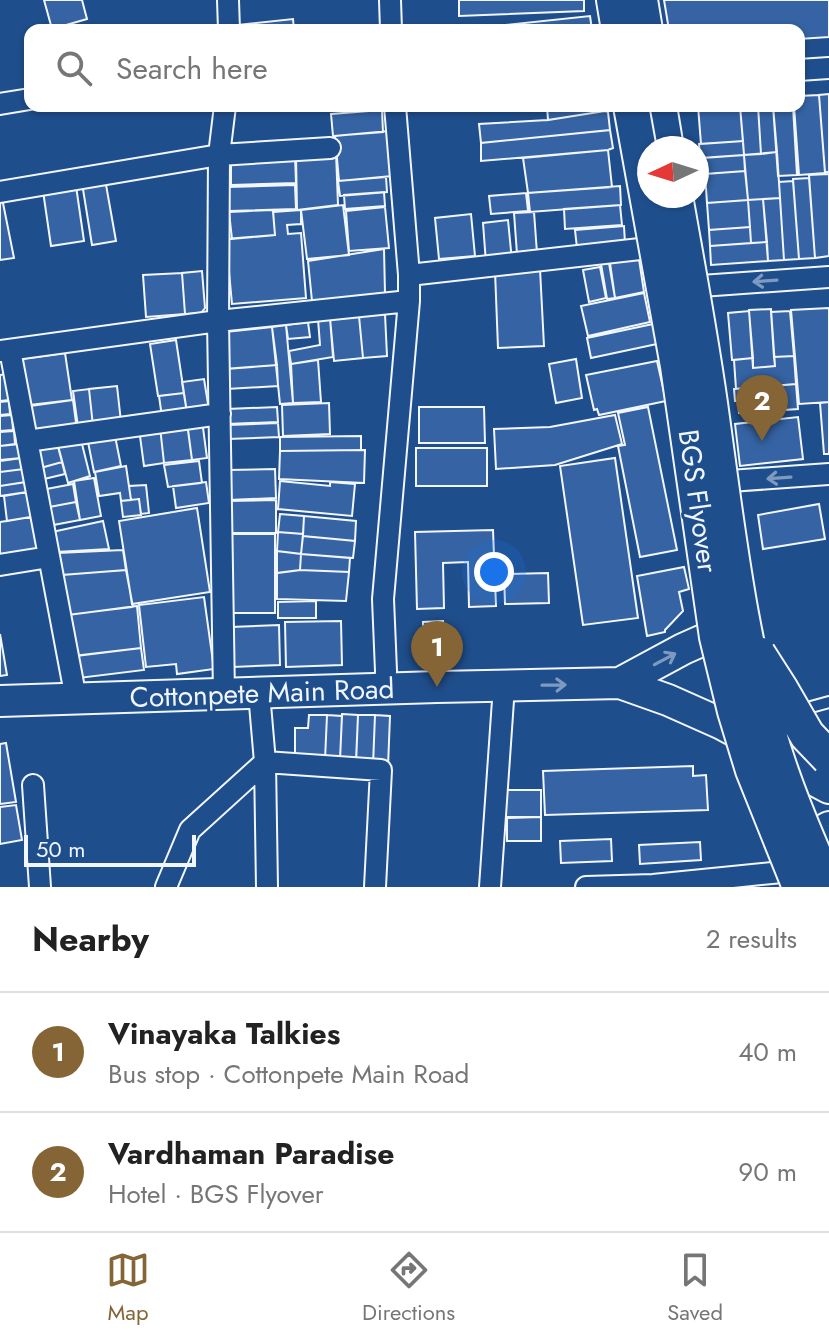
<!DOCTYPE html>
<meta charset="utf-8">
<style>
body{margin:0;font-family:Jost,sans-serif;background:#f2f2f2;color:#222}
.compass{position:absolute;left:637px;top:136px;width:72px;height:72px;border-radius:50%;background:#fff;box-shadow:0 2px 6px #0004;rotate:266deg}
.scale{position:absolute;left:24px;bottom:20px;width:172px;box-sizing:border-box;padding-left:8px;border:4px solid #f2f6ff;border-top:0;font-size:22px;line-height:28px;white-space:nowrap;color:#f2f6ff;-webkit-text-stroke:6px #1f4e8c;paint-order:stroke}
.you{position:absolute;left:494px;top:572px;width:28px;height:28px;margin:-20px;border:6px solid #fff;border-radius:50%;background:#1a73e8;box-shadow:0 0 0 12px #1a73e833}
.badge{display:grid;place-items:center;width:52px;height:52px;border-radius:50%;background:#856535;color:#fff;font-size:26px;font-weight:700}
.pin{position:absolute;translate:-50% -66px;filter:drop-shadow(0 2px 4px #0008)}
.pin::after{content:'';position:absolute;top:42px;width:28px;height:24px;background:inherit;clip-path:polygon(0 0,100% 0,50% 100%)}
.list{margin:0;padding:0;list-style:none}
h2{display:flex;justify-content:space-between;align-items:center;height:104px;margin:0;padding:0 32px;font-size:34px}
h2 small{font-size:26px;font-weight:400;color:#767676}
.list li{display:grid;grid-template-columns:52px 1fr auto;gap:24px;align-items:center;box-sizing:border-box;height:120px;padding:0 32px;border-top:2px solid #e0e0e0}
.list b{display:block;font-size:30px;white-space:nowrap}
.list p{margin:0;font-size:26px;white-space:nowrap;color:#767676}
.list em{font-size:26px;font-style:normal;color:#767676}
.icon{flex:none;width:44px;height:44px;fill:none;stroke:currentColor;stroke-width:2;stroke-linecap:round;stroke-linejoin:round}
.map{position:relative;flex:none;width:829px;height:887px;overflow:hidden}
.search{position:absolute;background:#fff;box-shadow:0 2px 6px #0004;left:24px;right:24px;top:24px;height:88px;display:flex;align-items:center;gap:20px;box-sizing:border-box;padding:0 28px;border-radius:16px;color:#767676;font-size:30px}
.sheet{height:344px;background:#fff}
nav{display:flex;justify-content:space-around;align-items:center;box-sizing:border-box;height:112px;border-top:2px solid #e0e0e0;background:#fff;font-size:22px;color:#767676}
nav a{display:grid;justify-items:center;gap:4px}
nav .on{color:#856535}
.map>svg:first-child{display:block}
.building{fill:#3563a3;stroke:#f2f6ff;stroke-width:2}
.lines{fill:none;stroke-linecap:round;stroke-linejoin:round}
.service-casing{stroke:#f2f6ff;stroke-width:14}
.minor-casing{stroke:#f2f6ff;stroke-width:24}
.secondary-casing{stroke:#f2f6ff;stroke-width:34}
.trunk-casing{stroke:#f2f6ff;stroke-width:38}
.service{stroke:#1f4e8c;stroke-width:10}
.minor{stroke:#1f4e8c;stroke-width:20}
.secondary{stroke:#1f4e8c;stroke-width:30}
.trunk{stroke:#1f4e8c;stroke-width:34}
.trunk-bridge-casing{stroke:#f2f6ff;stroke-width:38;stroke-linecap:butt}
.trunk-bridge{stroke:#1f4e8c;stroke-width:34}
.oneway{stroke:#7e9ac0}
.labels{text-anchor:middle;dominant-baseline:central;stroke-width:6;stroke-linejoin:round;paint-order:stroke}
.street-label{font-size:28px;fill:#f2f6ff;stroke:#1f4e8c}
</style>
<div class="map">
<svg width="829" height="887" viewBox="0 0 829 887">
<rect width="100%" height="100%" fill="#1f4e8c"/>
<path class="building" d="M44,0h38l5,19 -35,10z
M459,0h125v11l-125,5z
M664,0h165v37l-30,2v-9h-130z
M590,16l2,14h-123v-1z
M293,19l1,11h-56v-5z
M829,94v78h-4l-6,-77z
M819,95l6,78 -26,2 -5,-69h5v-10z
M547,106h57l1,5 -57,9z
M698,106h42l3,35 -42,3z
M740,106h18l3,48 -17,1z
M758,106h15l4,46 -16,2z
M773,106h20l4,69 -19,1z
M382,110l1,22 -50,4 -2,-22z
M605,111l3,1 2,18 -129,13 -2,-19 69,-4z
M610,130l3,18 -5,2 -127,11v-18z
M388,131l4,45 -53,5 -4,-45z
M743,141l1,14 -44,3 -1,-14z
M608,150l4,37 -84,6 -5,-35z
M336,152l2,53 -41,5 -1,-55z
M777,152l3,46 -32,2 -4,-45z
M295,155l1,28 -65,2v-29z
M744,155l1,16 -40,3 -2,-16z
M745,171l3,29 -41,3 -2,-29z
M829,174v82l-14,2 -6,-83z
M386,177l1,15 -47,4 -2,-15z
M809,178l6,80 -16,1 -6,-80z
M105,179l11,62 -24,4 -10,-62z
M793,181l6,78 -15,1 -5,-78z
M295,185l1,24 -67,2 -1,-24z
M76,186l8,55 -33,5 -8,-55z
M620,186l1,19 -91,7 -2,-19z
M384,192l1,14 -40,3 -1,-14z
M526,193l2,18 -37,3 -2,-18z
M0,198h2l12,60 -14,2z
M780,198l4,62 -16,1 -5,-62z
M763,199l4,43 -16,1 -3,-43z
M748,200l2,27 -41,3 -2,-27z
M343,205l6,50 -42,4 -6,-49z
M620,205l2,20 -57,4 -1,-20z
M385,207l4,41 -40,3 -3,-40z
M273,210l2,25 -43,4 -3,-27z
M301,210v14l-14,1 1,9 13,-1 5,65 -74,6 -6,-65 49,-4 -2,-23z
M534,212l3,41 -20,1 -3,-41z
M471,214l4,42 -36,3 -4,-41z
M508,220l4,41 -26,2 -3,-40z
M624,226l1,17 -48,5 -2,-18z
M750,227l1,16 -41,3 -1,-16z
M767,242l1,19 -57,4 -1,-19z
M384,249l1,44 -73,8 -4,-40z
M639,259l5,33 -29,6 -5,-35z
M609,263l6,35 -8,1 -6,-35z
M600,267l6,31 -17,4 -6,-32z
M540,269l4,77 -46,2 -3,-77z
M202,271l3,37 -4,5 -16,1 -3,-41z
M182,273l3,41 -39,3 -3,-42z
M644,293l6,29 -62,14 -7,-30z
M829,308v94l-30,2 -8,-94z
M771,309l4,57 -22,2 -4,-58z
M749,311l4,47 -21,2 -4,-47z
M790,311l4,45 -20,1 -3,-45z
M385,314l2,42 -24,2 -4,-42z
M359,316l4,42 -29,3 -4,-43z
M330,318l3,39 -42,7 -2,-13 31,-6 -2,-26z
M308,322l2,15 -22,2 -2,-14z
M653,324l4,20 -66,14 -4,-20z
M286,325l7,78 -13,1 -8,-77z
M272,327l5,38 -50,4 -2,-37z
M176,340l8,53 -26,3 -8,-52z
M65,353l7,47 -51,6 -7,-46z
M794,356l2,28 -60,5 -2,-29 19,-2v10l22,-2 -1,-9z
M576,359l6,39 -26,5 -7,-39z
M318,360l3,42 -28,1 -2,-39z
M657,361l9,40 -67,14 -2,-6 -3,1 -8,-35z
M277,365l1,21 -51,3 -2,-20z
M6,374l3,26 -9,1v-26z
M204,379l5,31 -22,3 -5,-31z
M796,384l2,25 -59,4 -1,-12h-3l-1,-12z
M117,386l4,36 -28,4 -4,-37z
M89,389l4,37 -15,1 -5,-36z
M184,393l3,20 -25,4 -3,-21z
M73,400l4,30 -50,6 -4,-29z
M9,401l1,13 -10,1v-13z
M829,402v52h-5l-4,-51z
M329,403l1,31 -47,2 -1,-31z
M277,407l1,15 -51,2v-15z
M419,407h65l1,36h-66z
M648,407l29,143 -37,7 -22,-111 7,-1 -7,-32z
M12,415l1,15 -13,1v-15z
M615,415l7,29 -67,21 -59,4 -2,-40 56,-2z
M798,417l5,42 -63,7 -5,-42z
M202,420l5,38 -15,2 -5,-38z
M187,423l5,37 -28,3 -4,-36z
M278,423l1,14 -51,2v-14z
M160,427l4,36 -20,3 -5,-37z
M14,431l1,13 -15,2v-14z
M114,431l7,35 -27,6 -7,-35z
M80,436l10,40 -22,7 -11,-41z
M361,436v14l-81,1v-14z
M57,443l5,19 -25,7 -6,-22z
M20,444l1,14 -21,2v-14z
M416,448h71v38h-71z
M365,450l-1,33 -85,-4 1,-28z
M22,458l2,11 -24,3v-11z
M615,458l23,160 -55,7 -23,-159z
M199,461l3,22 -34,4 -4,-22z
M62,462l3,12 -25,6 -3,-11z
M126,466l5,34 -10,1 -1,-8 -21,3 -4,-24z
M24,469l2,13 -26,4v-14z
M275,469l1,29 -47,2 -1,-30z
M94,478l7,38 -21,4 -6,-39z
M280,481l50,5v-4l25,2 -3,32 -74,-7z
M26,482l1,10 -27,4v-10z
M206,482l3,21 -33,5 -3,-22z
M73,484l3,18 -32,6 -3,-18z
M146,485l3,28 -8,1 -2,-15 -8,1 -2,-14z
M27,492l4,25 -24,4 -3,-25z
M139,499l2,16 -18,2 -2,-16z
M276,500v33h-48l-1,-32z
M76,502l4,18 -32,6 -4,-18z
M819,504l6,35 -62,10 -5,-34z
M197,508l13,84 -78,12 -13,-83z
M280,514l24,2 -1,18 -25,-2z
M304,516l52,5 -1,20 -52,-5z
M31,517l6,32 -37,6v-33z
M103,521l6,28 -53,3 -4,-20z
M493,530l3,76 -27,1 -1,-45 -25,1 1,45 -27,1 -2,-77z
M278,532l25,2 -2,20 -24,-3z
M231,534h44v79h-44z
M303,536l52,5 -2,17 -52,-4z
M123,550l3,20 -64,5 -1,-15 -4,1v-8z
M277,551l24,3 -1,16 -23,3z
M301,554l49,4 -1,14 -49,-2z
M684,567l5,22 -10,3 4,19 -18,19v2l-18,4 -10,-60z
M126,570l7,37 -66,8 -5,-40z
M300,570l49,2 -3,29 -69,-2v-26z
M548,573l1,30 -44,1 -1,-30z
M204,597l10,72 -37,5 -1,-10 -30,3 -7,-62z
M316,601v17h-38v-16z
M137,606l4,42 -68,8 -5,-41z
M341,621l1,44 -56,2 -1,-45z
M443,621l2,23 -21,2 -1,-24z
M279,625l1,40 -47,2 -2,-40z
M0,634l7,41 -7,1z
M141,648l3,22 -65,8 -3,-22z
M342,714l16,1 -2,46 -16,-1z
M309,715h18l-2,45 -30,-1v-31h13z
M327,715l15,1 -2,44h-15z
M358,715h17l-2,50 -17,-1z
M375,715l15,1 -2,51 -15,-1z
M6,743l10,59 -16,2v-60z
M693,766v10l13,-1 2,35 -163,5 -2,-44z
M506,790h35v27h-35z
M16,805l6,35 -22,4v-37z
M541,817v24h-34v-23z
M611,839l1,22 -51,2 -1,-22z
M700,842l1,18 -61,4 -1,-19z"/>
<g class="lines">
<g class="service-casing">
<path id="service" d="M800,710l29,-8"/>
</g>
<g class="minor-casing">
<path id="minor" d="M228,0l1,30
M390,0l1,30
M799,70l30,-2
M0,104l30,-5
M0,192l219,-37 111,-7
M409,275l240,-27
M701,286l128,-9
M10,350l63,333 1,15
M0,351l218,-30 191,-20
M27,441l193,-27
M730,481l99,-7
M0,565l49,-8
M385,689l1,-18 -3,-72 26,-298v-26l-14,-169
M259,693l6,69 2,125
M224,694l-6,-373 1,-166 6,-49
M33,785l7,102
M166,887l24,-57 75,-68 116,8 -6,117
M490,887l14,-201
M586,887l67,-2 129,-13"/>
</g>
<g class="secondary-casing">
<path id="secondary" d="M620,683l63,-34 27,-12
M0,701l437,-14 183,-4 48,17 54,24 63,34 29,22 15,8
M787,851l42,-24"/>
</g>
<g class="trunk-casing">
<path id="trunk" d="M614,0l5,30
M640,0l5,30
M659,106l7,42"/>
</g>
<use href="#service" class="service"/>
<use href="#minor" class="minor"/>
<use href="#secondary" class="secondary"/>
<use href="#trunk" class="trunk"/>
<g class="trunk-bridge-casing">
<path id="trunk-bridge" d="M631,106l47,260 39,271 18,74 18,59 47,117
M675,196c13,74 27,147 37,222 16,115 29,234 66,345 14,42 32,84 50,124
M758,654l23,36 26,45 22,23"/>
</g>
<use href="#trunk-bridge" class="trunk-bridge"/>
</g>
<defs><path id="oneway-shaft" d="M-6 0H5M1.5-3L5.5 0L1.5 3" fill="none" stroke-width="1.6" stroke-linecap="round" stroke-linejoin="round" transform="scale(2)"/></defs>
<g class="oneway">
<use href="#oneway-shaft" transform="translate(765 281) rotate(176)"/>
<use href="#oneway-shaft" transform="translate(779 478) rotate(176)"/>
<use href="#oneway-shaft" transform="translate(665 659) rotate(-28)"/>
<use href="#oneway-shaft" transform="translate(554 685) rotate(-1)"/>
</g>
<g class="labels">
<g class="street-label">
<text transform="translate(698 501) rotate(82)">BGS Flyover</text>
<text transform="translate(262 693) rotate(-2)">Cottonpete Main Road</text>
</g>
</g>
</svg>
<svg class="compass" viewBox="-18 -18 36 36"><path d="M0-13l5 13h-10z" fill="#e53935"/><path d="M0 13l5-13h-10z" fill="#767676"/></svg>
<div class="scale">50 m</div>
<div class="you"></div>
<div class="pin badge" style="left:437px;top:687px">1</div>
<div class="pin badge" style="left:762px;top:441px">2</div>
<div class="search"><svg class="icon" aria-label="search" viewBox="0 0 24 24"><circle cx="10" cy="10" r="6"/><path d="M15 15l6 6"/></svg>Search here</div>
</div>
<section class="sheet">
<h2>Nearby<small>2 results</small></h2>
<ul class="list">
<li><span class="badge">1</span><div><b>Vinayaka Talkies</b><p>Bus stop · Cottonpete Main Road</p></div><em>40 m</em></li>
<li><span class="badge">2</span><div><b>Vardhaman Paradise</b><p>Hotel · BGS Flyover</p></div><em>90 m</em></li>
</ul>
</section>
<nav>
<a class="on"><svg class="icon" aria-label="map" viewBox="0 0 24 24"><path d="M3 6l6-2 6 2 6-2v14l-6 2-6-2-6 2zM9 4v14M15 6v14"/></svg>Map</a>
<a><svg class="icon" aria-label="directions" viewBox="0 0 24 24"><path d="M12 3l9 9-9 9-9-9zM9 14v-3h6M13 9l2 2-2 2"/></svg>Directions</a>
<a><svg class="icon" aria-label="saved" viewBox="0 0 24 24"><path d="M7 4h10v16l-5-4-5 4z"/></svg>Saved</a>
</nav>
